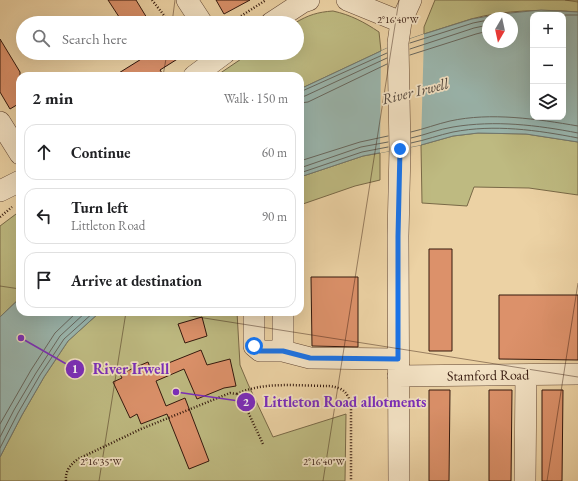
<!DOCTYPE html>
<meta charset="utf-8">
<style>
body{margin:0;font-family:"EB Garamond",serif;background:#f2f2f2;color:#202124}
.controls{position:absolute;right:12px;top:12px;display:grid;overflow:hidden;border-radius:8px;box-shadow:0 4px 16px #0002}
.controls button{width:36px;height:36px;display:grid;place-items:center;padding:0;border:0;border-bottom:1px solid #e0e0e0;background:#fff;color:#202124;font:20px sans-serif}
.compass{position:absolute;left:482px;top:12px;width:36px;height:36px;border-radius:50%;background:#fff;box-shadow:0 4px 16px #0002;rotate:189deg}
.stop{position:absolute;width:12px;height:12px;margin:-9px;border:3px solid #1a73e8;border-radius:50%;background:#fff}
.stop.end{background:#1a73e8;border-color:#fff;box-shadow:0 1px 4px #0008}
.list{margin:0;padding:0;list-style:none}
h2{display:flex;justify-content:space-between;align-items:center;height:52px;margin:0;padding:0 16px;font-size:17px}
h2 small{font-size:13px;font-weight:400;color:#757577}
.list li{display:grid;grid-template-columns:26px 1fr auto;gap:12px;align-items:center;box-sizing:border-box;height:56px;margin:0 8px 8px;padding:0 8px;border:1px solid #e0e0e0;border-radius:12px}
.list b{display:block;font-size:15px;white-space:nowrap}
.list p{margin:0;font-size:13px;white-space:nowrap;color:#757577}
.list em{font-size:13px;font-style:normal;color:#757577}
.icon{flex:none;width:22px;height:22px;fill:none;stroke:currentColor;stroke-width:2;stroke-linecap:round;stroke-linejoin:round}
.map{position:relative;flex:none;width:578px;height:481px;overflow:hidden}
.search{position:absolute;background:#fff;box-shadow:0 4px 16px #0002;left:16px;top:16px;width:288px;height:44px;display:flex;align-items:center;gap:10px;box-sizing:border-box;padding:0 14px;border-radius:22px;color:#757577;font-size:15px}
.panel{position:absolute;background:#fff;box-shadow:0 4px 16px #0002;left:16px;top:72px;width:288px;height:244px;border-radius:12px}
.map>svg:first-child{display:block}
.green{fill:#beba81;stroke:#796947}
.water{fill:#9ab6ae;stroke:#71776e;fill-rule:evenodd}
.pier{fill:#ecd2a4}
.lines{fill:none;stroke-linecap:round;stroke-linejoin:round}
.shore{stroke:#67675e;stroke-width:1}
.building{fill:#dc916a;stroke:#34180d}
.minor-casing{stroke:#624633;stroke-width:22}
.path{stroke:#34180d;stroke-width:2.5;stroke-dasharray:1 2;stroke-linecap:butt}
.minor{stroke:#f3e2c4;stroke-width:21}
.route{stroke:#1a73e8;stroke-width:5}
.ticks{fill:none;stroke:#34180d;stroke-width:1;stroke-opacity:0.45}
.labels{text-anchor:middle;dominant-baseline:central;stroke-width:3.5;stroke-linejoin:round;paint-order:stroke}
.street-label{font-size:14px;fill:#34180d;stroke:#f3e2c4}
.water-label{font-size:15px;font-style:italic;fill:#53473d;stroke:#f3e2c4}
.ticks-label{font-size:10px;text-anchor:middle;fill:#34180d;stroke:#f3e2c4;stroke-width:3.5;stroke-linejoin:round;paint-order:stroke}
.leader{fill:none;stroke:#7b2cbf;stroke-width:1.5}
.callout-dot{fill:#7b2cbf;stroke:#f3e2c4;stroke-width:1.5}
.mark-label{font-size:12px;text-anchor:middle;font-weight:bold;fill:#fff}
.callout-label{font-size:15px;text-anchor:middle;font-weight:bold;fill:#7b2cbf;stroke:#f3e2c4;stroke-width:3.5;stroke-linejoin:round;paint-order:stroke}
</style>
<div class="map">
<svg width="578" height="481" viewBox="0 0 578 481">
<rect width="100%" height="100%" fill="#ecd2a4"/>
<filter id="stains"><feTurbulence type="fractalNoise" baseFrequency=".005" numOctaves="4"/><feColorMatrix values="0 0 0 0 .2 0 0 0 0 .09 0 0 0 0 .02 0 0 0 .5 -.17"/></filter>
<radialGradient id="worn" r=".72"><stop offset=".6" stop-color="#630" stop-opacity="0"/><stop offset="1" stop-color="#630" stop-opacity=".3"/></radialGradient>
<path class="green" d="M435,0h143v12c-34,-3 -74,-2 -107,7 -16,5 -31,10 -47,15v-7z
M333,11c18,4 31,11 46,21l2,19 -81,38v-13h-84l34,-23h47v-30h-2c13,-8 23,-11 38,-12z
M478,133l48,1 52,8v53l-49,-7 -55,-1 -7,19 -45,-3 -1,-58 32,-9z
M380,153v27l-25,6 -55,19v-28l63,-21z
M20,211v87l-20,19v-91z
M100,312h137l3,53 8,19 25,53 73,-23 -1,67h-345v-24l22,-42 22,-38 24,-36z"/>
<path class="water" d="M541,10l37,2v130l-52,-8 -48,-1 -25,3 -32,9 -58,11 -63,21v-88l98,-46 26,-9 48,-15 28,-5zM533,15h30v102h-30zM488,18h24v24h-24z
M20,298v14h80l-32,29 -24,36 -22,38 -22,42v-140z"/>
<path class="pier" d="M424,34l-3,111 -41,8 1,-102 17,-8z"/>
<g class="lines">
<path class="shore" d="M535,15h43
M410,43l63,-20 15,-3
M410,49l64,-21 14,-3
M410,55l66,-21 12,-3
M300,92l87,-39
M300,97l5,-1 82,-38
M300,103l8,-1 79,-38
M411,132c13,-3 26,-8 39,-11 41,-9 87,-2 128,5
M411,138c14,-3 28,-9 42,-11 42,-7 84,-2 125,6
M411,143c15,-3 28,-8 42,-11 41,-8 84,-2 125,6
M300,161l60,-19 28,-6
M300,168l61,-21 27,-5
M300,173l62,-21 26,-5
M0,424l31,-54 24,-37 22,-21
M0,437l14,-27 22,-37 24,-37 26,-24
M0,448l18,-35 22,-38 24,-36 30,-27"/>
</g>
<path class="building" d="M108,0h28l14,23h-27z
M216,0h34l-26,14z
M0,39l20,33v31l-10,6 -10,-17z
M151,53h36l-27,17 4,6h-50z
M429,249h23v102h-23z
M311,277h47v70l-46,-1z
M499,295h79v65l-79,-1z
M202,317l5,19 -22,7 -7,-19z
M201,350l6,15 23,-6 6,27 -12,2 -27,11 -13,-30 -28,12 10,25 19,-8 24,63 -20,8 -22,-55 -26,10 -4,-10 -7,4 -17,-36 9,-4 -2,-4 28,-12 3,8z
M429,390h21l-1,91h-20z
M489,390h23l-1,91h-22z
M542,390h21l-1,91h-20z"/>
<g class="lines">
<g class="minor-casing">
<path id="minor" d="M187,0l15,23
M347,0l54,22
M271,23l32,-21 6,-2
M194,76l31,-23
M0,122l20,32
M0,191l20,-10
M254,312v34l6,5h23l27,7 88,1
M283,351v-39
M398,376l180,-2
M399,481l-1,-245 2,-87 -2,-106 3,-21 10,-22
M525,481l1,-106"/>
</g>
<path class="path" d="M152,0l18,23
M236,23l2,-5 28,-18
M0,217l12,-10
M237,394c26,-13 63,-8 92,-8 15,2 19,6 22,21v74
M66,481c-1,-10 4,-16 12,-22l63,-30 89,-36 7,1 4,3 22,47"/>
<use href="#minor" class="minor"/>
</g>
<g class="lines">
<path class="route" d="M254,346l6,5h23l27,7 88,1v-123l2,-87"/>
</g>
<path class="ticks" d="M565,0l13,2M172,23l3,-23M163,76l4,-23M0,286l20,3M166,312l412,65M99,481l27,-169M323,481l76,-481M547,481l31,-198"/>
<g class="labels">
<g class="street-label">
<text transform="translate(488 375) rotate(-1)">Stamford Road</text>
</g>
<g class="water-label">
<text transform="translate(415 91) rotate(-14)">River Irwell</text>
</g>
</g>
<g class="ticks-label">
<text x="398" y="23">2°16'40"W</text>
<text x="101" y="465">2°16'35"W</text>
<text x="324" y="465">2°16'40"W</text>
</g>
<path class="leader" d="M21 338L75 369M176 392L246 402"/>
<g class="callout-dot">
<circle cx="21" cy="338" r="4"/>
<circle cx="176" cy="392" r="4"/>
<circle cx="75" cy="369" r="10"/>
<circle cx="246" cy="402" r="10"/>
</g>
<g class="mark-label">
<text x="75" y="373">1</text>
<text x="246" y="406">2</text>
</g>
<g class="callout-label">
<text x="131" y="374">River Irwell</text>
<text x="345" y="407">Littleton Road allotments</text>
</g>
<rect width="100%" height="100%" filter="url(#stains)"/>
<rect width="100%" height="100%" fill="url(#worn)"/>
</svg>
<div class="controls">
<button>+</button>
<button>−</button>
<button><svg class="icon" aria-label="layers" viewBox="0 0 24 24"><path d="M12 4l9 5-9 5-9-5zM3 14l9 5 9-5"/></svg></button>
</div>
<svg class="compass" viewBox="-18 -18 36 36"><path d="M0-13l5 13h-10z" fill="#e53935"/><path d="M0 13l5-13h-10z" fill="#757577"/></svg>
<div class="stop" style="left:254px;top:346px"></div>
<div class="stop end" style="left:400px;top:149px"></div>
<div class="search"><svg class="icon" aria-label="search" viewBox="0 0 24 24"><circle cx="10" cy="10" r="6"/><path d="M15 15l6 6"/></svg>Search here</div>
<section class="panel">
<h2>2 min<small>Walk · 150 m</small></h2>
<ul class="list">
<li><svg class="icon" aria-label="ahead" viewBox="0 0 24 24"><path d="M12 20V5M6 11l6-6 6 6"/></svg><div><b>Continue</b></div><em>60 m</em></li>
<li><svg class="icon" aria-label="left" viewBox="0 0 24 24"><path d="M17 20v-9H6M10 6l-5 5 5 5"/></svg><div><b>Turn left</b><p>Littleton Road</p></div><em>90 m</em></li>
<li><svg class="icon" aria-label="arrive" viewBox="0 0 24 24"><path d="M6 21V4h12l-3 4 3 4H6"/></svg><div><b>Arrive at destination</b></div></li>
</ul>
</section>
</div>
